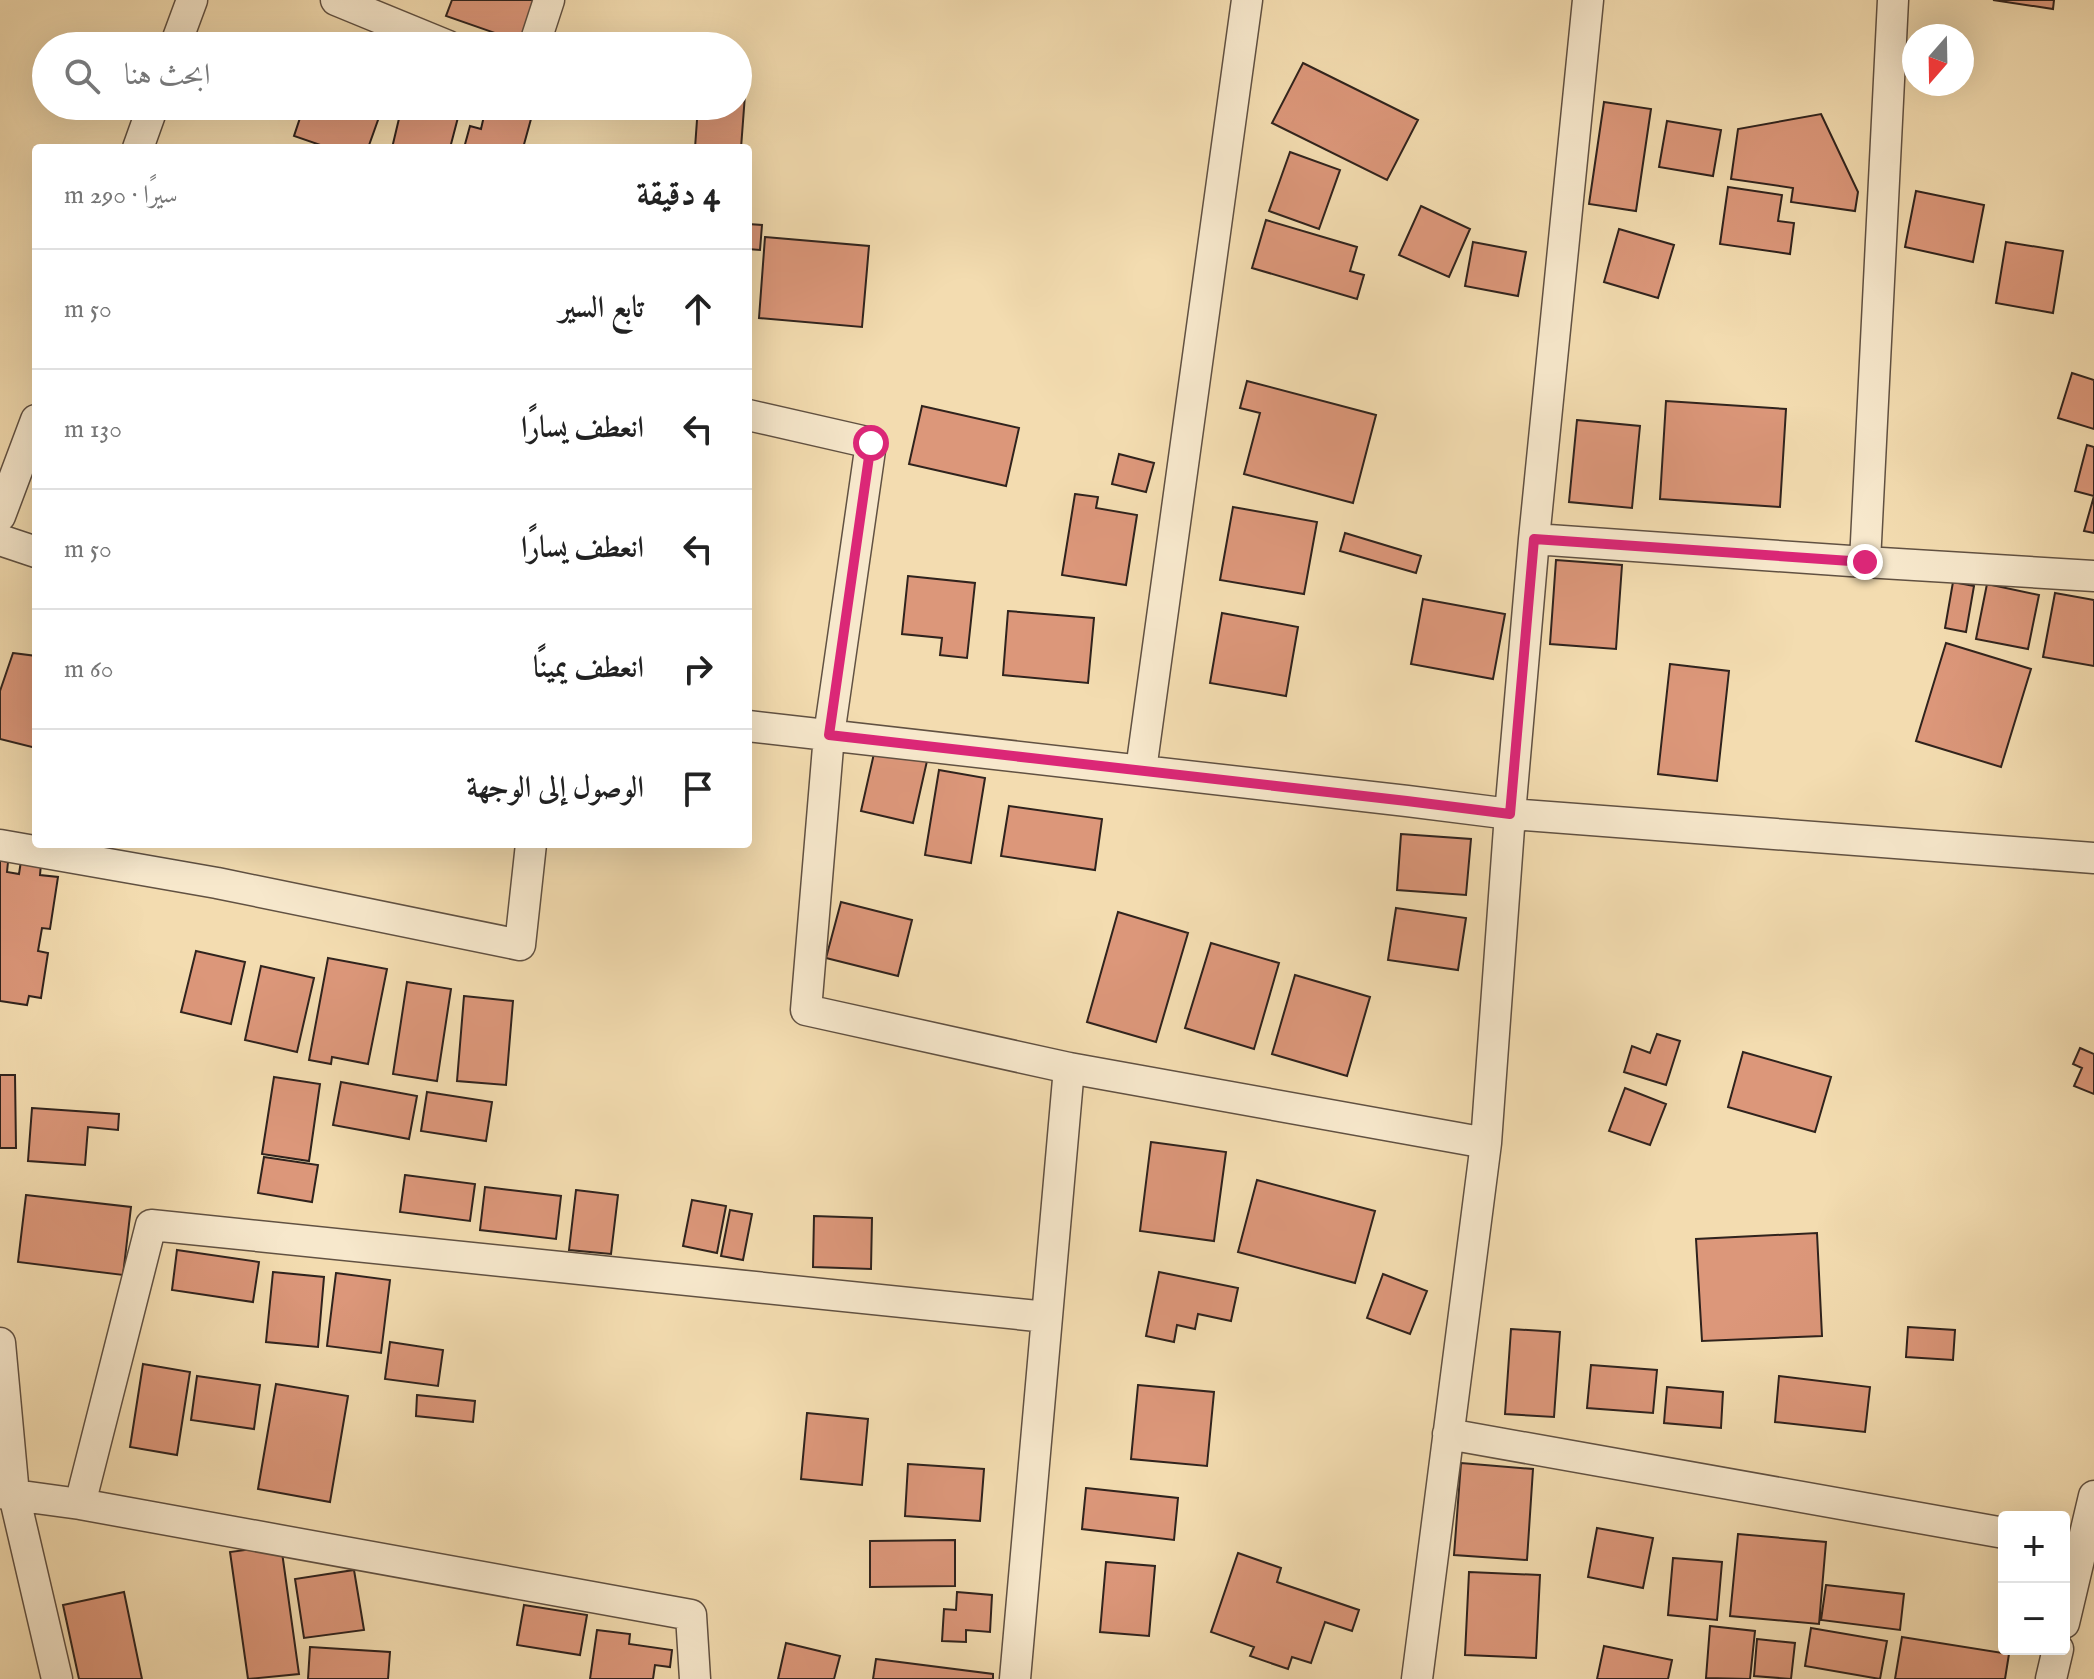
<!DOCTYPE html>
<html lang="ar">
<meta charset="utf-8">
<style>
body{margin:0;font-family:"IM FELL English",Amiri,serif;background:#f2f2f2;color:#222;direction:rtl}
.controls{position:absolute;right:24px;bottom:24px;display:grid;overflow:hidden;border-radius:8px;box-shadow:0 8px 32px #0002}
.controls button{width:72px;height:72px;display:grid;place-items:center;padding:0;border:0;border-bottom:2px solid #e0e0e0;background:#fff;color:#222;font:40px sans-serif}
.compass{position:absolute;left:1902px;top:24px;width:72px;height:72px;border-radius:50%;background:#fff;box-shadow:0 8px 32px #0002;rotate:200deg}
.stop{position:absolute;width:24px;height:24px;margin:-18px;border:6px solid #db2777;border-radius:50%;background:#fff}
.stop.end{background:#db2777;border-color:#fff;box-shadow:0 2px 8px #0008}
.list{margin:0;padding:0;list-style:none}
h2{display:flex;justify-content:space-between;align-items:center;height:104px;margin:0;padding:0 32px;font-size:34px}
h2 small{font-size:26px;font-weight:400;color:#767676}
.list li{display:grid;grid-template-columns:52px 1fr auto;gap:24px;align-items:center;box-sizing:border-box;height:120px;padding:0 32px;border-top:2px solid #e0e0e0}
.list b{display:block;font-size:30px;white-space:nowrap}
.list em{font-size:26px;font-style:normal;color:#767676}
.icon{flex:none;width:44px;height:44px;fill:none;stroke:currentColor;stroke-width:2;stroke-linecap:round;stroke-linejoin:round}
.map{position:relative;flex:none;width:2094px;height:1679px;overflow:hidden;direction:ltr}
.search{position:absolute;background:#fff;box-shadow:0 8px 32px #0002;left:32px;top:32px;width:720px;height:88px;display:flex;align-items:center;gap:20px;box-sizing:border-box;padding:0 28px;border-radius:44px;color:#767676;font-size:30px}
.panel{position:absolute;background:#fff;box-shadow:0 8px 32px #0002;left:32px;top:144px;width:720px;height:704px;border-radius:8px;direction:rtl}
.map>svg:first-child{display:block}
.building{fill:#dc977a;stroke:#30231d;stroke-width:2}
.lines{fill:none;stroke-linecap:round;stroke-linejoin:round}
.street-casing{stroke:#615142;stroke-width:33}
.street{stroke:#f7e8cc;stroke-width:30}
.route{stroke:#db2777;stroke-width:10}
</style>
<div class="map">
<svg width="2094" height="1679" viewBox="0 0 2094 1679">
<rect width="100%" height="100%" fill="#f3dcb0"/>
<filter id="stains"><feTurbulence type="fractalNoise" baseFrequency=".0025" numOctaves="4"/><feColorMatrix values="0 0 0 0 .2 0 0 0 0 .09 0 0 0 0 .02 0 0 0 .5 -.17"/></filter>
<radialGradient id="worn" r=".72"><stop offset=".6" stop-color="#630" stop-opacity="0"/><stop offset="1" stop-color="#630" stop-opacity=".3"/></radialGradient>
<path class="building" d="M452,0h83l-14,42 -75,-26z
M1993,0h61l-1,9z
M1303,63l115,57 -31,60 -115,-57z
M738,67l9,1 -6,80h-46l3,-42h40z
M1604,102l47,7 -15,102 -47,-7z
M304,106h79l-15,42h-39l-35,-12z
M402,106h59l-11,42h-58z
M486,107l45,12 -8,29h-59l6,-22 11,3z
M1821,114l37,78 -3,19 -64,-9 2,-14 -62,-9 7,-50z
M1667,121l54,9 -8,46 -54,-9z
M1290,152l50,18 -21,59 -50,-18z
M1728,187l54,8 -4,26 16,2 -4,31 -70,-10z
M1916,191l68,14 -11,57 -68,-15z
M1421,206l49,23 -21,48 -50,-22z
M1266,220l91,27 -7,24 14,4 -7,24 -105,-31z
M748,224l14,1 -2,25 -12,-1z
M1619,229l55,16 -16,53 -54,-16z
M765,237l104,9 -7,81 -103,-9z
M1473,242l53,10 -8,44 -53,-10z
M2006,242l57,9 -10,62 -57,-10z
M2072,373l22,7v49l-36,-11z
M1247,381l129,34 -23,88 -109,-29 16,-61 -20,-5z
M1666,401l120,8 -6,98 -120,-8z
M922,406l97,22 -13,58 -97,-22z
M1577,420l63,6 -8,82 -63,-6z
M2087,445l7,2v86l-10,-2 10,-35 -19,-5z
M1119,454l35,9 -8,29 -34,-8z
M1075,494l23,3 -2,11 41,7 -11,70 -64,-10z
M1233,507l84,15 -13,72 -84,-14z
M1345,533l76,23 -5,17 -76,-22z
M1556,560l66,5 -6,84 -66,-5z
M908,576l67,7 -8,75 -27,-3 2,-17 -40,-4z
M1953,582l21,4 -8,46 -21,-4z
M1987,584l52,11 -11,54 -52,-10z
M2055,593l39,7v66l-51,-9z
M1423,599l82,15 -12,65 -82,-15z
M1008,611l86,7 -6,65 -85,-8z
M1222,613l76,14 -12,69 -76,-13z
M1946,643l85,26 -30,98 -85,-26z
M13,653l23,3v92l-36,-9v-48z
M1670,664l59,7 -12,110 -59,-7z
M875,749l52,12 -14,62 -52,-12z
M939,770l46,8 -14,85 -46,-8z
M1009,806l93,13 -7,51 -94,-14z
M1401,834l70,5 -5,56 -69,-5z
M0,860l8,2 -1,10 12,2 2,-13 20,3 -1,11 18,2 -8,52 -8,-1 -4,23 10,2 -7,45 -12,-2 -2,9 -27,-4z
M841,902l71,18 -14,56 -72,-18z
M1396,908l70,10 -8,52 -70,-10z
M1118,912l70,21 -32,109 -69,-20z
M1211,943l68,20 -25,86 -69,-21z
M196,951l49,11 -14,62 -50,-12z
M328,958l59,11 -19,95 -36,-7 -1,7 -22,-4z
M261,966l53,12 -17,74 -52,-12z
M1295,975l75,22 -23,79 -75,-22z
M407,982l44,7 -14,92 -44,-7z
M464,996l49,5 -7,84 -49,-4z
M1657,1034l23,7 -14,44 -42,-13 8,-26 18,7z
M2080,1048l14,6v40l-20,-8 8,-18 -9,-4z
M1743,1052l88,25 -16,55 -87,-25z
M0,1075h15l1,73h-16z
M274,1077l46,7 -11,77 -47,-7z
M341,1082l76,14 -8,43 -76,-14z
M1625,1088l41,16 -16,41 -41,-14z
M427,1092l65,10 -6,39 -65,-10z
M32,1108l87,6 -1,16 -30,-3 -3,38 -57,-4z
M1151,1142l75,10 -12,89 -74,-10z
M264,1157l54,8 -6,37 -54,-9z
M405,1175l70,9 -5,37 -70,-9z
M1257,1180l118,31 -20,72 -117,-31z
M485,1187l76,9 -5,43 -76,-9z
M576,1190l42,5 -7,59 -42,-4z
M26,1195l105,12 -8,68 -105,-13z
M692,1200l34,6 -9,47 -34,-7z
M730,1210l22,4 -9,46 -22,-4z
M814,1216l58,2 -1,51 -58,-2z
M1817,1233l5,103 -120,5 -6,-102z
M177,1250l82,12 -6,40 -81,-12z
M273,1272l51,5 -6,70 -52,-5z
M1159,1272l79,16 -7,33 -33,-7 -3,15 -18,-4 -3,17 -28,-6z
M336,1273l54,7 -9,73 -54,-7z
M1383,1274l44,17 -17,43 -43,-16z
M1908,1327l47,3 -2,30 -47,-3z
M1511,1329l49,3 -6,85 -49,-3z
M390,1342l53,8 -5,36 -53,-7z
M143,1364l47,8 -13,83 -47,-8z
M1591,1365l66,5 -4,43 -66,-5z
M197,1376l63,9 -6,44 -63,-9z
M1779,1376l91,11 -5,45 -90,-10z
M276,1384l72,12 -18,106 -72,-13z
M1138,1385l76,7 -7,74 -76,-7z
M1667,1387l56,5 -2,36 -57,-5z
M417,1395l58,6 -2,21 -57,-6z
M807,1413l61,6 -6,66 -61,-6z
M1461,1463l72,6 -6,91 -73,-5z
M908,1464l76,5 -4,52 -75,-5z
M1086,1488l92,10 -4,42 -92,-11z
M1597,1528l56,10 -10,50 -55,-11z
M1738,1534l88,8 -7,82 -89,-8z
M955,1540v46l-85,1v-46z
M281,1545l18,129 -51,5 -18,-127z
M1238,1553l43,15 -4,14 82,28 -7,21 -27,-9 -14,41 -19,-6 -4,12 -38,-13 4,-9 -43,-15z
M1673,1558l49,4 -5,58 -49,-5z
M1106,1562l49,4 -6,70 -49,-4z
M354,1570l10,60 -60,8 -9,-59z
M1469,1572l71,3 -4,83 -71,-3z
M1826,1585l78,9 -4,36 -79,-10z
M124,1592l18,87h-63l-16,-74z
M957,1592l35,3 -2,37 -24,-2v12l-24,-1 2,-32 12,1z
M524,1605l63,10 -7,40 -63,-10z
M1710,1626l45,5 -5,48 -44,-1z
M1811,1628l76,13 -7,38 -75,-13z
M597,1630l33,4 -1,10 43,6 -2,17 -15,-2 -2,14h-63z
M1902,1637l107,17 -4,25h-110z
M1757,1639l38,4 -4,36 -37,-3z
M786,1643l54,13 -6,23h-56z
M1604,1646l68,14 -4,19h-71z
M310,1647l80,5 -2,27h-80z
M876,1659l117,15v5h-120z"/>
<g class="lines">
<g class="street-casing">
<path id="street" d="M336,0l112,46
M175,46l17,-46
M534,46l15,-46
M138,148l15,-42
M748,415l123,28 -42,292 -23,275 263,58
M0,516l36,-96
M1534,539l331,23 28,-562
M0,540l36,12
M1865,562l229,14
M748,726l659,75 103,13 584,44
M1141,770l106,-770
M0,845l217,38 303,62 11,-101
M0,1343l14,152 43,184
M1448,1434l556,99
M0,1493l80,11
M2064,1623l30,-127
M695,1679l-4,-64 -611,-111 71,-279 896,92
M1015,1679l54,-611 417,75
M1417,1679l69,-536 24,-329 24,-275 54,-539
M2051,1679l7,-30"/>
</g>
<use href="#street" class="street"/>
</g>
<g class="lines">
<path class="route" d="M871,443l-42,292 578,66 103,13 24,-275 331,23"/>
</g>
<rect width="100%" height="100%" filter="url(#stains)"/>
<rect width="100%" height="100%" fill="url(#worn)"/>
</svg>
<div class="controls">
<button>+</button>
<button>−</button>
</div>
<svg class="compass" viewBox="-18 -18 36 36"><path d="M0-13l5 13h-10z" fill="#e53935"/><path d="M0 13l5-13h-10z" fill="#767676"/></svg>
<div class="stop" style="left:871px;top:443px"></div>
<div class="stop end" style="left:1865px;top:562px"></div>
<div class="search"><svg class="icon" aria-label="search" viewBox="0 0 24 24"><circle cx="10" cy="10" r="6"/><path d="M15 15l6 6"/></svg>ابحث هنا</div>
<section class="panel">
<h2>4 دقيقة<small>سيرًا · 290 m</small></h2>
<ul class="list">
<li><svg class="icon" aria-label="ahead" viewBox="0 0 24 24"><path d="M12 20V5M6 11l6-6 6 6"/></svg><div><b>تابع السير</b></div><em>50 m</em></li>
<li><svg class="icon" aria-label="left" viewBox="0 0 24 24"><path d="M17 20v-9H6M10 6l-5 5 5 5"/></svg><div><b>انعطف يسارًا</b></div><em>130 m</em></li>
<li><svg class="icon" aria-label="left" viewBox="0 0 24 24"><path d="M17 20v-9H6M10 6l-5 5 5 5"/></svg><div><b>انعطف يسارًا</b></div><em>50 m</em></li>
<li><svg class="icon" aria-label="right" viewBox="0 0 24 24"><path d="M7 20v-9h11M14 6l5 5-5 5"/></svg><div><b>انعطف يمينًا</b></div><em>60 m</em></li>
<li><svg class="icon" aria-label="arrive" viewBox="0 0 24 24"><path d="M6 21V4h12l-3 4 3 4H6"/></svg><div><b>الوصول إلى الوجهة</b></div></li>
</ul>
</section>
</div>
